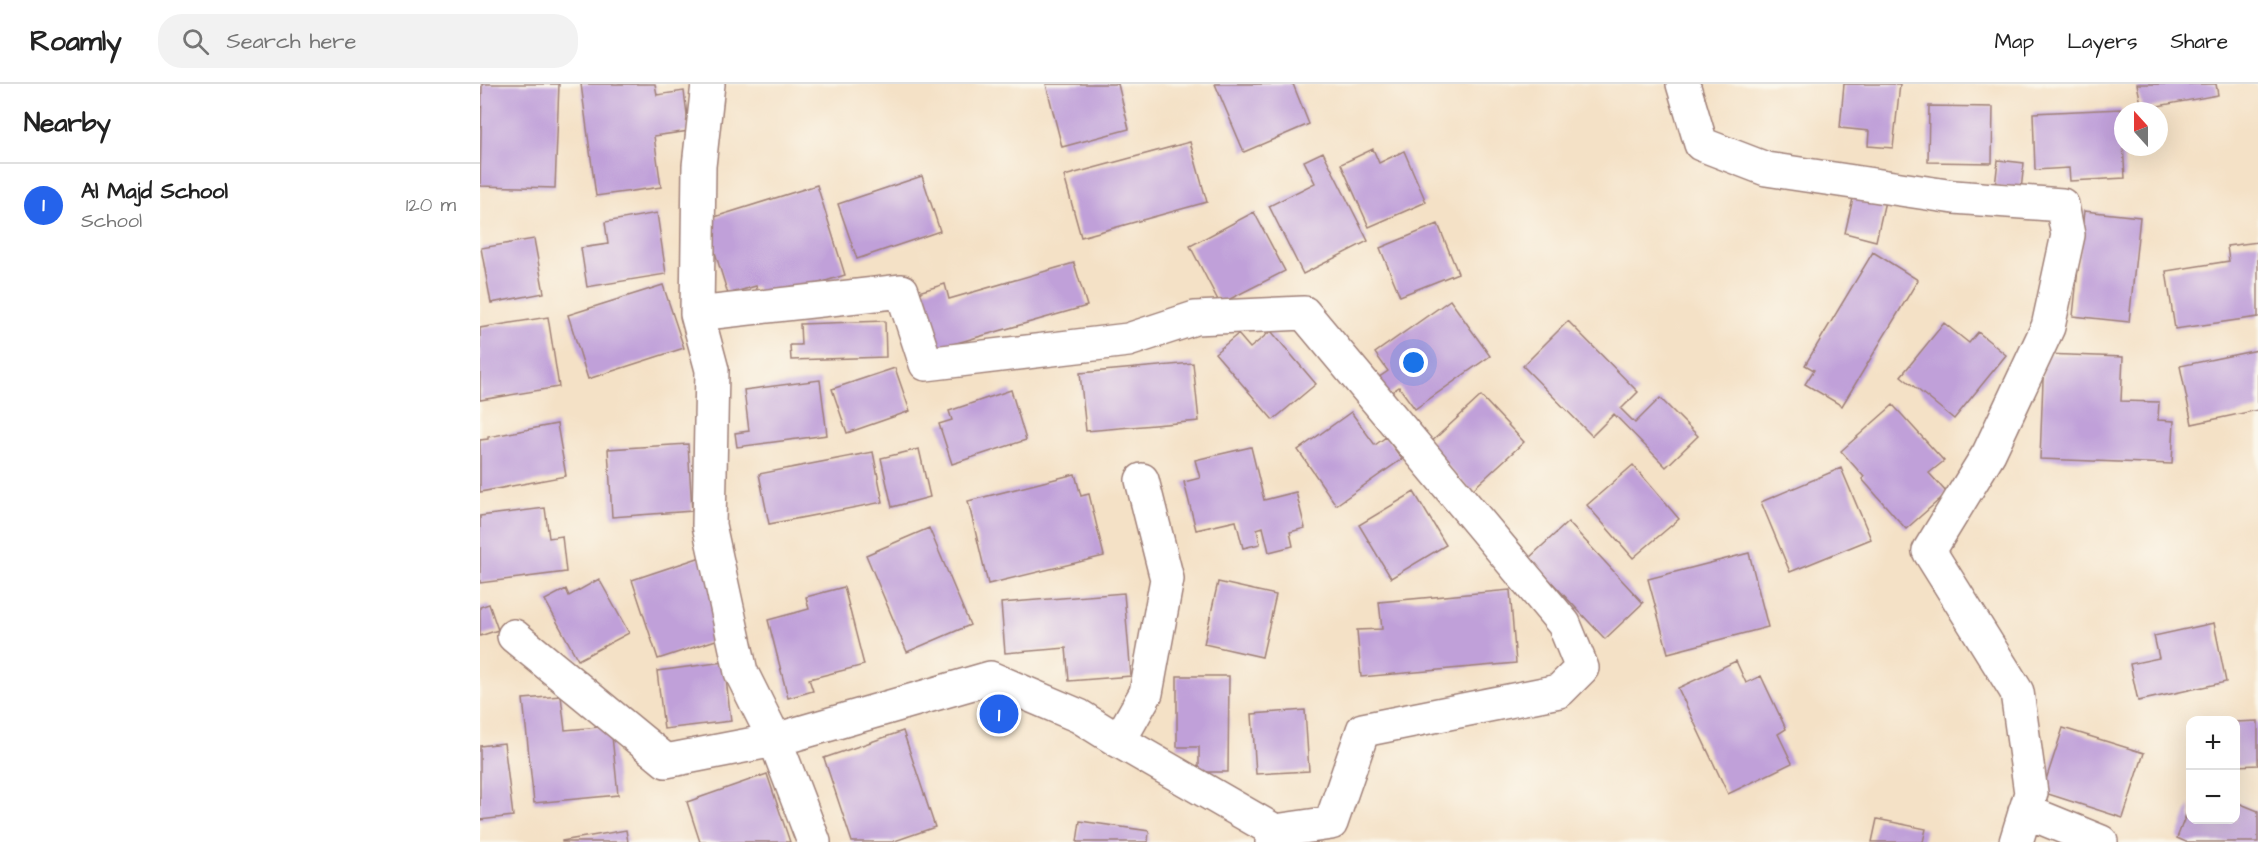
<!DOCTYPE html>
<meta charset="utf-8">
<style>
body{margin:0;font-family:"Architects Daughter",sans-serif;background:#f2f2f2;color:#222}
.controls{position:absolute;right:18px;bottom:18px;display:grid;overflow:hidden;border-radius:12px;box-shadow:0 6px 24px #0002}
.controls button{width:54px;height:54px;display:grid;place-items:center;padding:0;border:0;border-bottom:2px solid #e0e0e0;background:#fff;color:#222;font:30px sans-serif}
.compass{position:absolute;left:1634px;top:18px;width:54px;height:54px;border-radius:50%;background:#fff;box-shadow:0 6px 24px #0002;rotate:339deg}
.you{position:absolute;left:934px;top:279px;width:21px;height:21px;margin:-15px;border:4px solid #fff;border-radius:50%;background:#1a73e8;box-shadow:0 0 0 9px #1a73e833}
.badge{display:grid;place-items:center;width:39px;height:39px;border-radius:50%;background:#2563eb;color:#fff;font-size:20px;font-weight:700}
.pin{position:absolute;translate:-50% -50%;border:3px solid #fff;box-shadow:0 2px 6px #0006}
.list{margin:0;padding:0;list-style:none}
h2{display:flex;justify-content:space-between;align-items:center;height:78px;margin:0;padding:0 24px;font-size:26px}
h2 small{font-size:20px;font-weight:400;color:#767676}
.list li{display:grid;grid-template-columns:39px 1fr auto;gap:18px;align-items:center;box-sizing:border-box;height:84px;padding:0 24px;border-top:2px solid #e0e0e0}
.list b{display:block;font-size:22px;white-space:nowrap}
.list p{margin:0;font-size:20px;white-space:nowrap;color:#767676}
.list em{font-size:20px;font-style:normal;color:#767676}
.icon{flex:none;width:33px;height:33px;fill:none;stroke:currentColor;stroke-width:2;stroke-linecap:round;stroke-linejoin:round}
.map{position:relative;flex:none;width:1778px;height:758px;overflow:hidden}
header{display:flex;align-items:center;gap:36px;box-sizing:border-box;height:84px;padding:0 30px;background:#fff;border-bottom:2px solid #e0e0e0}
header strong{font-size:28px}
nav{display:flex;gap:33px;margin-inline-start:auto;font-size:21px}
.search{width:420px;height:54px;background:#f2f2f2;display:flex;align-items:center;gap:15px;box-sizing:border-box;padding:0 21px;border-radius:24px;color:#767676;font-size:22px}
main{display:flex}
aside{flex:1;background:#fff}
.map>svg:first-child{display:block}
.building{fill:#c0a0d9}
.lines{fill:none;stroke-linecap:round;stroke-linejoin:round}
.minor-casing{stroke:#9f8078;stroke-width:36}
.minor{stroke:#fff;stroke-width:33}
</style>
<header>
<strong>Roamly</strong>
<div class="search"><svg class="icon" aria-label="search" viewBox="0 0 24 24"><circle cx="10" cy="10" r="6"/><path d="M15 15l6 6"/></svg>Search here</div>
<nav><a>Map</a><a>Layers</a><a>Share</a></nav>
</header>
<main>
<aside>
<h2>Nearby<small></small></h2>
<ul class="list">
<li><span class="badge">1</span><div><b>Al Majd School</b><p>School</p></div><em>120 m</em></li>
</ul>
</aside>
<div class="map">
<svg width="1778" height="758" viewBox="0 0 1778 758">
<rect width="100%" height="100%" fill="#fbf7ec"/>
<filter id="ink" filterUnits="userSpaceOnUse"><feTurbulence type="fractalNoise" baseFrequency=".0167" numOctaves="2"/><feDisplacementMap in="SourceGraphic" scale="12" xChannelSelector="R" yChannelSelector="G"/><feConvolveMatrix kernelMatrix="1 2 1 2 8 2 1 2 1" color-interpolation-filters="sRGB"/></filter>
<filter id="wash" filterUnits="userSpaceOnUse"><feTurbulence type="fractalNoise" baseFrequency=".008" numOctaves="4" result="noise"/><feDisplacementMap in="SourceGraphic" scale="24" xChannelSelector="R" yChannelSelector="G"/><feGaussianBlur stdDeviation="1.35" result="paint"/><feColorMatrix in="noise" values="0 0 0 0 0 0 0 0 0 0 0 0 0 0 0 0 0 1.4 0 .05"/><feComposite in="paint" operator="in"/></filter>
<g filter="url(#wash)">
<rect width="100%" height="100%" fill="#f4e1c6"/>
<g id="blocks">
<path class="building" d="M2,0h77l-4,104 -75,-2z
M101,0h74l2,11 27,-4 5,40 -35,5 7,51 -65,9z
M566,0h72l11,45 -67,18z
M735,0h78l16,40 -65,28z
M1364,0h56l-7,64 -25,-2 1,-15 -29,-3z
M1657,0h79l2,11 -76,14z
M1449,22l64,1 -1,56 -64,-1z
M1641,25l4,69 -55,3 -1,-13 -34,2 -2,-57z
M710,58l17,60 -126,35 -17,-61z
M893,65l6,14 25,-12 22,51 -57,25 -28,-63z
M843,68l45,89 -65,33 -34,-68 46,-23 -11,-22z
M1518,76l26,3 -3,27 -26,-3z
M442,92l18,55 -83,28 -19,-55z
M337,101l28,90 -84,26 -5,-15 -28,8 -23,-74z
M1374,110l31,7 -9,40 -31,-8z
M1604,127l56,6 -11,105 -56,-6z
M774,128l31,59 -65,33 -30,-58z
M177,129l9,61 -79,13 -6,-39 27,-4 -3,-22z
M958,140l20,49 -58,23 -20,-48z
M54,155l10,54 -53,10 -10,-55z
M1778,158v75l-83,12 -9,-58 63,-10 -2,-15z
M1393,168l45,28 -76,126 -37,-22 9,-14 -9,-5z
M594,179l13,43 -155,44 -17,-57 30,-9 4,15z
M183,201l21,63 -96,31 -20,-64z
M970,216l40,56 -75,53 -16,-22 -16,11 -11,-16 16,-11 -13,-18z
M68,233l11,70 -79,13v-72z
M405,237l1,36 -95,3 -1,-15h11l-1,-21z
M1088,237l70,71 -17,17 14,14 25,-25 38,38 -32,31 -52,-53 -22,22 -69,-70z
M1464,239l25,20 9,-11 28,23 -52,64 -53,-43z
M791,247l45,53 -43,36 -58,-67 23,-19 12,14z
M1778,266v60l-66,14 -12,-58z
M1564,270l79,3 -2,44 38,1 -1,18 16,1 -2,43 -132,-5z
M713,279l6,58 -113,10 -6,-58z
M415,284l15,43 -63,22 -15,-44z
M340,296l7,55 -90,12 -2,-14 14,-2 -5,-41z
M531,306l15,50 -74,24 -13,-40 13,-4 -3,-9z
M1001,312l43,46 -53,49 -43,-46z
M1413,321l51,56 -15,12 18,20 -41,36 -44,-50 2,-2 -23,-26z
M871,328l24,33 11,-8 16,22 -66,46 -38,-55z
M77,340l9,52 -86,16v-52l8,-1v-2z
M208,360l4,67 -80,6 -4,-68z
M771,363l13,53 32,-8 9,36 -15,4 3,14 -24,6 -6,-25 -6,2 3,15 -17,4 -7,-27 -40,9 -12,-48 16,-4 -5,-18z
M439,365l11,48 -38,10 -11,-49z
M393,368l10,50 -114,22 -10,-50z
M1153,381l46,54 -46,39 -46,-53z
M1361,384l30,71 -81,33 -29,-70z
M595,390l6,22 8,-2 15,62 -116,28 -20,-83z
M934,408l32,53 -55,33 -32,-53z
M65,424l4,30 13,-2 4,36 -86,11v-67z
M1088,438l75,81 -38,36 -76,-81z
M449,444l41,97 -63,27 -41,-97z
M1269,469l19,74 -100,26 -20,-74z
M224,472l27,79 -73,24 -26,-79z
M119,495l30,54 -51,27 -33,-60 21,-11 3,7z
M738,498l58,13 -14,62 -58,-13z
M364,503l20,78 -55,14 4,12 -25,7 -20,-78 41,-11 -3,-12z
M1030,506l6,73 -155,14 -4,-47 25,-1 -3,-27z
M644,509l7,83 -62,5 -3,-33 -61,5 -4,-50z
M9,520l9,26 -18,6v-29z
M1734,539l12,59 -88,19 -8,-37 29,-6 -5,-22z
M1256,577l10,22 15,-7 25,53 -8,5 14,29 -64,31 -50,-106z
M244,578l7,59 -67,8 -7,-58z
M697,592h52l-1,96h-29v-25h-22z
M81,612l4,34 46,-4 7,69 -84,8 -11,-104z
M825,626l4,61 -53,3 -4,-60z
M1778,637v44l-22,1v-44z
M1583,644l81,25 -21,65 -81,-26z
M423,647l32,96 -43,15h-40l-28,-84z
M24,659l9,73 -33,4v-74z
M287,690l23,68h-90l-13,-40z
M1756,718l22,9v31h-72l-9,-4 13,-34v16h46z
M1397,735l49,10 -3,13h-51z
M600,737l69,10 -1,11h-71z
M146,746l2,12h-66v-1z"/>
</g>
</g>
<g filter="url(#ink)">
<use href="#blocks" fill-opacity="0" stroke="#9f8078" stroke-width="1.5"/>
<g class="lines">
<g class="minor-casing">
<path id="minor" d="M228,0l-9,82 -2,148 15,56 -3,155 32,147 34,68 39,102
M1203,0l18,60 65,25 188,28 108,8 6,30 -20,92 -59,126 -60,98 88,141 14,101 -15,49
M217,230l205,-23 24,73 202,-24 67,-22 109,-5 260,311 18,44 -23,23 -196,39 -32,93 -56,8
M34,552l152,125 109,-21 215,-62 89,38 40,25 156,90 -3,11
M639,657l27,-48 21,-114 -25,-99
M1545,727l76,31"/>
</g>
<use href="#minor" class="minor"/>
</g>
</g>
</svg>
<div class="controls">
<button>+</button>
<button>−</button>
</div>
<svg class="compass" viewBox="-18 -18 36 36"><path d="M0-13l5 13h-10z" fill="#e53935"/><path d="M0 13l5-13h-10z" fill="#767676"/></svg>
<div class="you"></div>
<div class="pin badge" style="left:519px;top:630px">1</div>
</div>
</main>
